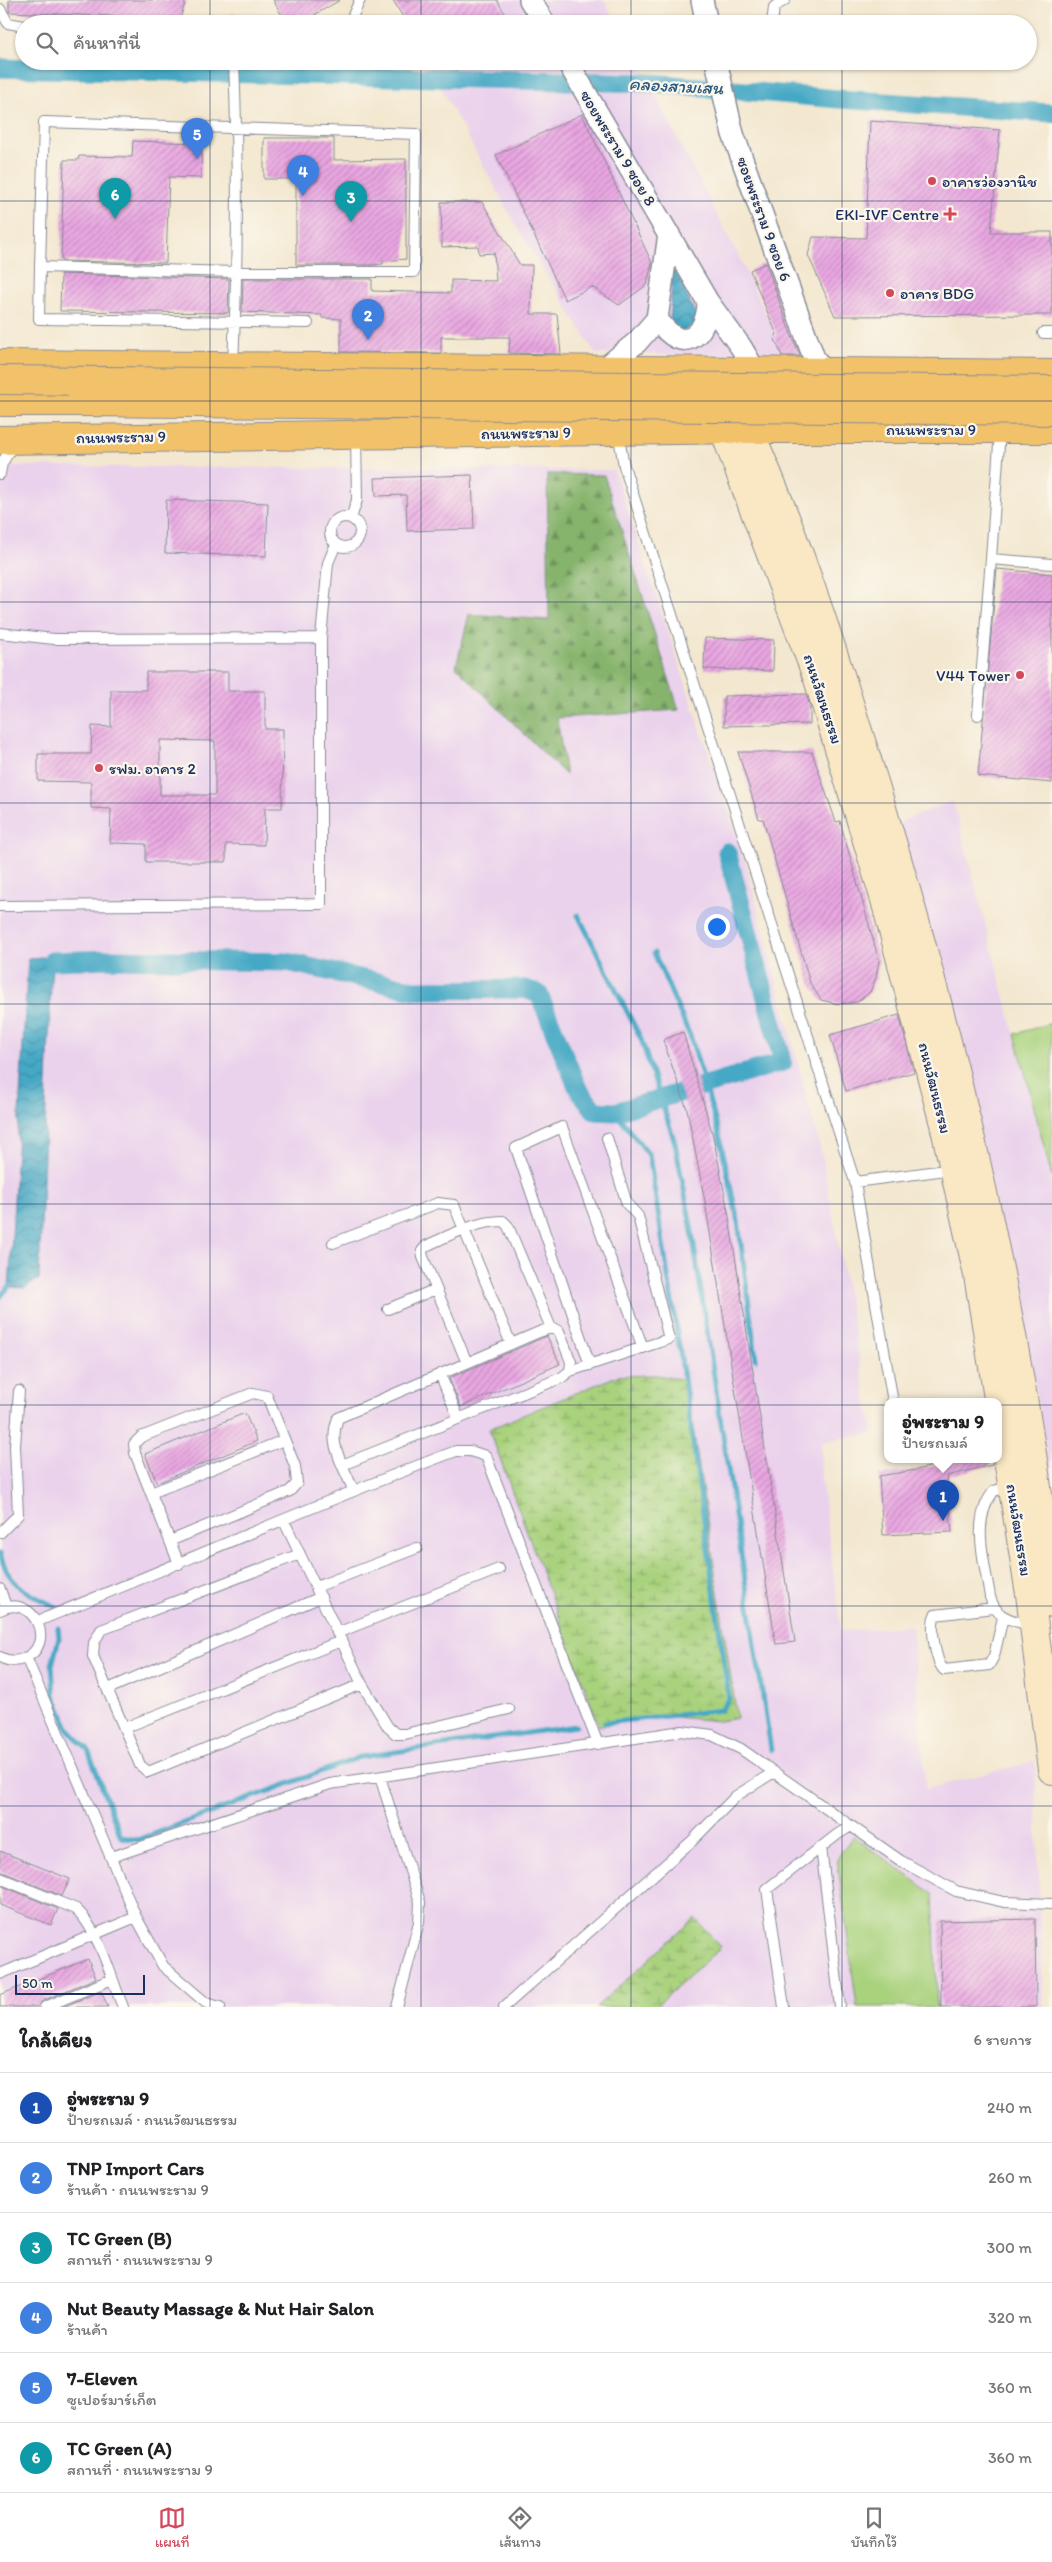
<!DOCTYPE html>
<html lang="th">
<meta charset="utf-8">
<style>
body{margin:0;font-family:Itim,"Playpen Sans Thai",sans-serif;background:#f6f6f6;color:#202124}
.scale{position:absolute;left:15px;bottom:12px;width:130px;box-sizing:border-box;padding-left:5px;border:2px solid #1b2f5e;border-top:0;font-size:14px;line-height:18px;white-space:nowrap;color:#1b2f5e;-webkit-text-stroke:4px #fbf7ec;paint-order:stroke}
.you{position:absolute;left:716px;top:926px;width:18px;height:18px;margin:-12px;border:4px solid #fff;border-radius:50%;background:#1a73e8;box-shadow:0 0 0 8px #1a73e833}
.badge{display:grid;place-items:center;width:32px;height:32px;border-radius:50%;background:#d1495b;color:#fff;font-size:16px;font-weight:700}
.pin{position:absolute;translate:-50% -41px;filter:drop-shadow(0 1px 2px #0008)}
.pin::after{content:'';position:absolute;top:26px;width:18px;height:15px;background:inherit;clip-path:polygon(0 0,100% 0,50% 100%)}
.popup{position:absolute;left:884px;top:1398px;width:118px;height:65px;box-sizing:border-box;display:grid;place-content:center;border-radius:10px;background:#fff;filter:drop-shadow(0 1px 4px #0005);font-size:16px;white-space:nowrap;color:#757577}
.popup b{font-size:19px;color:#202124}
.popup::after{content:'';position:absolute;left:50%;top:100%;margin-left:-10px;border:10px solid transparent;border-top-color:#fff}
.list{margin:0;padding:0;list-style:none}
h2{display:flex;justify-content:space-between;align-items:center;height:65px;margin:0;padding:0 20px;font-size:21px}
h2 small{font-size:16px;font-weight:400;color:#757577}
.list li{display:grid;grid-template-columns:32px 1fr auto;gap:15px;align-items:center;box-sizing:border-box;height:70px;padding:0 20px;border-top:1px solid #e0e0e0}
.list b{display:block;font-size:19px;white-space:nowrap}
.list p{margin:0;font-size:16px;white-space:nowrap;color:#757577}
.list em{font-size:16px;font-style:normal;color:#757577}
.icon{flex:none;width:28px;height:28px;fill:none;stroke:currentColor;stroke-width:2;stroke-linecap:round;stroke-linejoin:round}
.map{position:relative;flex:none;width:1052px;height:2007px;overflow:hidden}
.search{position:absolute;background:#fff;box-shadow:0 1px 4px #0004;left:15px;right:15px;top:15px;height:55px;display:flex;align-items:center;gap:12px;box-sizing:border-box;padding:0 18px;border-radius:28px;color:#757577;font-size:19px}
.sheet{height:485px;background:#fff}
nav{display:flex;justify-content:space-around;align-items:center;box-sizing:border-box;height:70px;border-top:1px solid #e0e0e0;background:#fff;font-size:14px;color:#757577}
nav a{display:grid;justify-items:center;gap:2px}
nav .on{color:#d1495b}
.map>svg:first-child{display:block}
.built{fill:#ead1ec}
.green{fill:#a9d27d;stroke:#62806e}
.forest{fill:url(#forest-firs);stroke:#507265}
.wetland{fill:url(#wetland-marsh);stroke:#62806e}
.water{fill:url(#water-waves);stroke:#306c92}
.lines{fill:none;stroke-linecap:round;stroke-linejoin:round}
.stream{stroke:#45a8c5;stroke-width:5}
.canal{stroke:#45a8c5;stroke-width:19}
.building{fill:url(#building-hatch);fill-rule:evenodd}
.lane-casing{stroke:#878b96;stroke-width:12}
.street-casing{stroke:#878b96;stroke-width:24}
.secondary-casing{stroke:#878b96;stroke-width:30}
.primary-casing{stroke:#878b96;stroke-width:30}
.lane{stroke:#fff;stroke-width:10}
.street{stroke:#fff;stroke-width:21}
.secondary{stroke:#fae7c3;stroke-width:28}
.primary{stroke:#f2c26a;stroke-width:28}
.primary-bridge-casing{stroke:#878b96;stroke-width:30;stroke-linecap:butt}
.primary-bridge{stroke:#f2c26a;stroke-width:28}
.grid{fill:none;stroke:#1b2f5e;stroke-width:1;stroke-opacity:0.55}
.poi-dot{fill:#d1495b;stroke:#fbf7ec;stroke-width:2}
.labels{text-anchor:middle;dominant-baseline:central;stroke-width:4.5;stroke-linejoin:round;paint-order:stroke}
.street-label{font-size:16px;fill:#1b2f5e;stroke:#fbf7ec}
.poi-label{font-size:16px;fill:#1b2f5e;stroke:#fbf7ec;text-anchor:start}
.water-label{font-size:18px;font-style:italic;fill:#2a5982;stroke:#fbf7ec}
</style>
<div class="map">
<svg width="1052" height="2007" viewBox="0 0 1052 2007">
<defs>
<pattern id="forest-firs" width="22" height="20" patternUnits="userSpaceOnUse" patternTransform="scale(1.25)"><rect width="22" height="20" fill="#86b46c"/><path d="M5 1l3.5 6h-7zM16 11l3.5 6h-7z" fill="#6d935c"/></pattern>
<pattern id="wetland-marsh" width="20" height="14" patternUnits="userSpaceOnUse" patternTransform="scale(1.25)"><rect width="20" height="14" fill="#a9d27d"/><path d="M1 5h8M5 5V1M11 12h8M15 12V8" fill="none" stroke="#89ab6a"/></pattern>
<pattern id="water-waves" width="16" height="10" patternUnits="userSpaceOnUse" patternTransform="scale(1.25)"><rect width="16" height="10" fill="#45a8c5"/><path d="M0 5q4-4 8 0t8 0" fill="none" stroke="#3989a3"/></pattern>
<pattern id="building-hatch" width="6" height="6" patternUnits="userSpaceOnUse" patternTransform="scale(1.25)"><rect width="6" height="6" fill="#eaa7e2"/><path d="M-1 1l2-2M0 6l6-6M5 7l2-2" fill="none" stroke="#bd88ba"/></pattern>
</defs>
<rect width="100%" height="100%" fill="#fbf7ec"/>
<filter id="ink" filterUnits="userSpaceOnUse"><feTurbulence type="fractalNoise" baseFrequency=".02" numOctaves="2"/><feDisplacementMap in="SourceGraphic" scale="10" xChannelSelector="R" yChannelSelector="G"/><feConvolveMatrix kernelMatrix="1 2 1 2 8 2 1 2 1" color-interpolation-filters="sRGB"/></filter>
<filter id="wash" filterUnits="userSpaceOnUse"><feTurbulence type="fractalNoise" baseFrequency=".0096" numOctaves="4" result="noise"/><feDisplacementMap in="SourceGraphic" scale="20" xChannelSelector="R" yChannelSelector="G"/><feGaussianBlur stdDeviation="1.12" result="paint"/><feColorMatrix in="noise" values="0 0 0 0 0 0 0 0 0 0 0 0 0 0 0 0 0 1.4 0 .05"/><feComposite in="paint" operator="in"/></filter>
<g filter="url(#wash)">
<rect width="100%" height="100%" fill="#f3e7cf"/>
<path class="built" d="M392,0h212l13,24h-212z
M426,61h211l103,198 46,97 -190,-2 -78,-125z
M0,466l614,4 132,395 76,290 51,279 -52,7v36l20,154 71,-5 14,163 109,-28 8,246h-1043z
M953,801l99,376v321l-21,-141 -49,-212 -90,-320z"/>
<path class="green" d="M1052,1023v154l-37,-143z
M853,1836l80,58 4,113h-80l-20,-149z"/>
<path class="forest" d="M547,474l57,1 75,235 -122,8 9,57 -110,-108 13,-53 80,6z"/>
<path class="wetland" d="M657,1375l29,5 51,338 -18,3 -67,-6 -53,11 -110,-297 128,-53z
M695,1918l26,29 -66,60h-59z"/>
<path class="water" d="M676,270l20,46v8l-14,8 -12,-11 2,-50z
M42,957l10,4 -13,318 -14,9 -16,-1 19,-329z"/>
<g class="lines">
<path class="stream" d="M578,915l63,124 34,104 16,83 80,524
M654,953l37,85 27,92 20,91 18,138
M0,1297l9,-10
M0,1554c9,33 28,39 56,53
M58,1628l1,10 -7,27 2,29 15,36 19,20 33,87 17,3 222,-83 216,-31
M605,1723l116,-13 8,-12 -48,-340 -32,-203 -34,-43"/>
<path class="canal" d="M0,68l651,15 187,16 214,14
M52,961l59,-2 176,3 127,28 111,-1 14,5 39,95 17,22 20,1 168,-50 -56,-210"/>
</g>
<g id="blocks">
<path class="building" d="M9,0h177l-6,19 -171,-7z
M273,0h67l-41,24h-12z
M393,0h104l14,24h-104z
M582,114l70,149 -5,22 -28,20 -27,-18 -27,13 -69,-145z
M870,121l130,9 -9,102h61v83l-217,1 -27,-61 5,-18 53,1z
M264,138h70v22l72,-1v100l-23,2v3l-11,1h-76v-86h-32z
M133,141l69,2 -1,35 -32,-1 -3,86 -105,-2 3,-101h14l1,-4 53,1z
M441,202h41l38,63h12l-1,49h26l4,40 -52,-1 1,-16h-69v16l-100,-1v-33l-19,-1v-3l-80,-3 1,-33h129v12l79,2v-13l45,1 -2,-28 -15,1 -1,-8 -36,1z
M766,263l21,61 13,32h-18l-8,-19 3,-2 -27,-65z
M61,274l168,5 -1,34 -168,-2z
M472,475l2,54 -67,2 -1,-36 -30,1 -1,-18z
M166,500l102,3 -2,53 -101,-3z
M997,569l55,5v209l-74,-7z
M705,638l69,2 -1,31 -69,-2z
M146,672h82v19h37v38h18l-1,79h-17l-1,37 -38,-1v18h-80v-18l-36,-1 1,-34 -20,-1v-26l-53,-1v-27h53l1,-28 19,1v-37h35zM160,740l55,1v54h-55z
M806,694l4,12v18l-86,2v-30z
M738,752h74l24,70 4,-1 39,140 -3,16 -6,15 -13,10 -19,2 -17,-4 -11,-17 -47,-164h-4z
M899,1015l15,57 -68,19 -16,-56z
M683,1032l30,104 15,75 67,431 -19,2 -71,-442 -18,-93 -24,-69z
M547,1336l13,28 -99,43 -12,-29z
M245,1413l12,28 -100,42 -12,-29z
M958,1460h34v5l-45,11 5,56 -69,3 -4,-59 37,-6z
M0,1851l70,28 -8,17 -62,-25z
M0,1885l58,24 -7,16 -51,-20z
M1035,1919l1,88h-95l-1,-86z
M88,1959l8,19 -54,23 -4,6h-38v-12z
M101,1991l7,16h-45z"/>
</g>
</g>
<g filter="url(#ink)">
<use href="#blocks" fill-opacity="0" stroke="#878b96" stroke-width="1"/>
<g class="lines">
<g class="lane-casing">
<path id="lane" d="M0,9l8,14 16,3
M39,24h32
M219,24l12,-6 12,6
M349,24l11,-24
M772,24l2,-17 11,-7
M44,122l372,12 -2,138h-178l-196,-5z
M40,267l-1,52 269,4
M1043,333h9
M233,365c5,-101 5,-203 1,-304
M1000,430l-9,129 61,5
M618,432l6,34 231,716 98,-13
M0,474l2,-11 12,-19
M330 532a15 15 0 1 1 30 0a15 15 0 1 1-30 0Z
M351,518l6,-18 -1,-64
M0,633l54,6 267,-1v266l-321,2
M321,638l7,-75 8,-19
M978,715l13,-156
M855,1182l38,220
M333,1243l105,-40 16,2 57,139
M388,1309l48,-20
M467,1363l-44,-106 -1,-6 4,-5c24,-11 50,-25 77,-25l5,5 43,102
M590,1365l-74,-217 46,-21 81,221
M570,1371l99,-32 -31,-123 -11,-12 -20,-66
M440,1374l18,43
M342,1465c-7,-17 -11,-29 -4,-47l201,-86 12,-4 8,3 12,31 -1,9 -9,7 -219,87 11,24
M1011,1486l-17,5c-24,29 -9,71 -4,106 7,23 21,22 42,29
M151,1493l133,-53
M284,1521l78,163 26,43 8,7h9l104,-25
M0,1533l18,-18 -3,-69 4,-55
M170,1541l120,-50 7,-8 -2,-17 -28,-70 -14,-3 -112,44 -7,7 1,9 44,111
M300,1554l-199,76 -7,13 -1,13 47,109 8,7 214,-88
M316,1587l101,-39
M0,1589l6,18
M993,1608l-58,7c-5,11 0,46 9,55l45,-5 5,-9 9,-39
M0,1610c34,-18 58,36 23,49 -8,3 -16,2 -23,-2
M38,1621c139,-56 277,-117 418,-170h14l16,5 112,288
M337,1633l162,-64
M26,1657l110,260 27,49 43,37 14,4
M108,1689l213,-92
M124,1728l217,-87
M380,1777l40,125 -1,20 -22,85
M821,1847l19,160
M111,1857l219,-73 352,-53 30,4 29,14 160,112 55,30 48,11 48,2
M0,1878l76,31c23,21 35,69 47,98
M0,1974l136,-57
M45,2007l67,-28
M504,2007l188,-166 44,-45 38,-24
M784,2007l-17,-118 71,-55 13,-8"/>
</g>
<g class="street-casing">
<path id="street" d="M530,0l15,24
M702,0l5,24
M567,61l141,241 33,45 14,24
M716,61l17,73 81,224 10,14
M657,319c5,7 11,15 20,19 22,8 31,-20 31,-36
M604,369l33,-27 20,-23 12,-85"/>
</g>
<g class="secondary-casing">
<path id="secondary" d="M748,429c53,116 91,241 129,363 81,264 144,536 175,811
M724,430l94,249 67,221 59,224 34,151 52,319 22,176"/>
</g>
<g class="primary-casing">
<path id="primary" d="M0,364l1052,10
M0,402h80
M0,440l748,-11h304"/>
</g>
<use href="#lane" class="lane"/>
<use href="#street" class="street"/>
<use href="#secondary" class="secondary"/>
<use href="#primary" class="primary"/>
<g class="primary-bridge-casing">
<path id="primary-bridge" d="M0,380l1052,10
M80,402l972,9"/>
</g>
<use href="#primary-bridge" class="primary-bridge"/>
</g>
</g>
<path class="grid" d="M210,0v24M421,0v24M631,0v24M842,0v24M210,61v1946M421,61v1946M631,61v1946M842,61v1946M0,201h1052M0,401h1052M0,602h1052M0,803h1052M0,1004h1052M0,1204h1052M0,1405h1052M0,1606h1052M0,1806h1052"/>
<g class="poi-dot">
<circle cx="932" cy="181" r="5"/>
<path d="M947.5 206.5h5v5h5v5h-5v5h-5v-5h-5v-5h5z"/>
<circle cx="890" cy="293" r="5"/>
<circle cx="1020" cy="675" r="5"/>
<circle cx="99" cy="768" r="5"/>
</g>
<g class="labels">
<g class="street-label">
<text transform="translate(618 148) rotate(59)">ซอยพระราม 9 ซอย 8</text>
<text transform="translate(764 219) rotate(70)">ซอยพระราม 9 ซอย 6</text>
<text x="931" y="429">ถนนพระราม 9</text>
<text transform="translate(526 433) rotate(-1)">ถนนพระราม 9</text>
<text transform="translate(121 437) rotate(-1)">ถนนพระราม 9</text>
<text transform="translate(823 699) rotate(72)">ถนนวัฒนธรรม</text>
<text transform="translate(935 1088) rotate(76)">ถนนวัฒนธรรม</text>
<text transform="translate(1019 1530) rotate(81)">ถนนวัฒนธรรม</text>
</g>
<g class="poi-label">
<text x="942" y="181">อาคารว่องวานิช</text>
<text x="939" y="214" text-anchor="end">EKI-IVF Centre</text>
<text x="900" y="293">อาคาร BDG</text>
<text x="1010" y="675" text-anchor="end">V44 Tower</text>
<text x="109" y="768">รฟม. อาคาร 2</text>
</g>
<g class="water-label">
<text transform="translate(676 86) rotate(3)">คลองสามเสน</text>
</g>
</g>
</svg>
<div class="scale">50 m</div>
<div class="you"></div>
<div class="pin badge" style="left:943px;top:1521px;background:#1a4fb4">1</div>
<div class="popup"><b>อู่พระราม 9</b>ป้ายรถเมล์</div>
<div class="pin badge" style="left:368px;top:340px;background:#3f7fe0">2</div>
<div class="pin badge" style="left:351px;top:222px;background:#0f9aa8">3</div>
<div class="pin badge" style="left:303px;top:196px;background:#3f7fe0">4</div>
<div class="pin badge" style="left:197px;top:159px;background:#3f7fe0">5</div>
<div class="pin badge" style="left:115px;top:219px;background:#0f9aa8">6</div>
<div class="search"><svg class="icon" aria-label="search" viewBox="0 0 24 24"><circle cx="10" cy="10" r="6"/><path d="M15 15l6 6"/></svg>ค้นหาที่นี่</div>
</div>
<section class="sheet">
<h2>ใกล้เคียง<small>6 รายการ</small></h2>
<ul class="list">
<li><span class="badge" style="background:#1a4fb4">1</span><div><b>อู่พระราม 9</b><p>ป้ายรถเมล์ · ถนนวัฒนธรรม</p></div><em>240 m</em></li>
<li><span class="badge" style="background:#3f7fe0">2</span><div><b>TNP Import Cars</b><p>ร้านค้า · ถนนพระราม 9</p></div><em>260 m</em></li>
<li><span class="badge" style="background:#0f9aa8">3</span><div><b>TC Green (B)</b><p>สถานที่ · ถนนพระราม 9</p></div><em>300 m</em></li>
<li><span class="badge" style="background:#3f7fe0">4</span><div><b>Nut Beauty Massage &amp; Nut Hair Salon</b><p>ร้านค้า</p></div><em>320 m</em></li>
<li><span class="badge" style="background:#3f7fe0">5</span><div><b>7-Eleven</b><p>ซูเปอร์มาร์เก็ต</p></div><em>360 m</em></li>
<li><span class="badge" style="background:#0f9aa8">6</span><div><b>TC Green (A)</b><p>สถานที่ · ถนนพระราม 9</p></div><em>360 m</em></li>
</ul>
</section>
<nav>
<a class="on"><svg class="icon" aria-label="map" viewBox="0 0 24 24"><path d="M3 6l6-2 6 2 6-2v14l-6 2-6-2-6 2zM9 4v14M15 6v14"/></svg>แผนที่</a>
<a><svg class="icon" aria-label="directions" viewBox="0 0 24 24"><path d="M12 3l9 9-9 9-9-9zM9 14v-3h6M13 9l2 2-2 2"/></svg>เส้นทาง</a>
<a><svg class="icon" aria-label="saved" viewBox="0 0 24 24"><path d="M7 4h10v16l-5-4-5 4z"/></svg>บันทึกไว้</a>
</nav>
